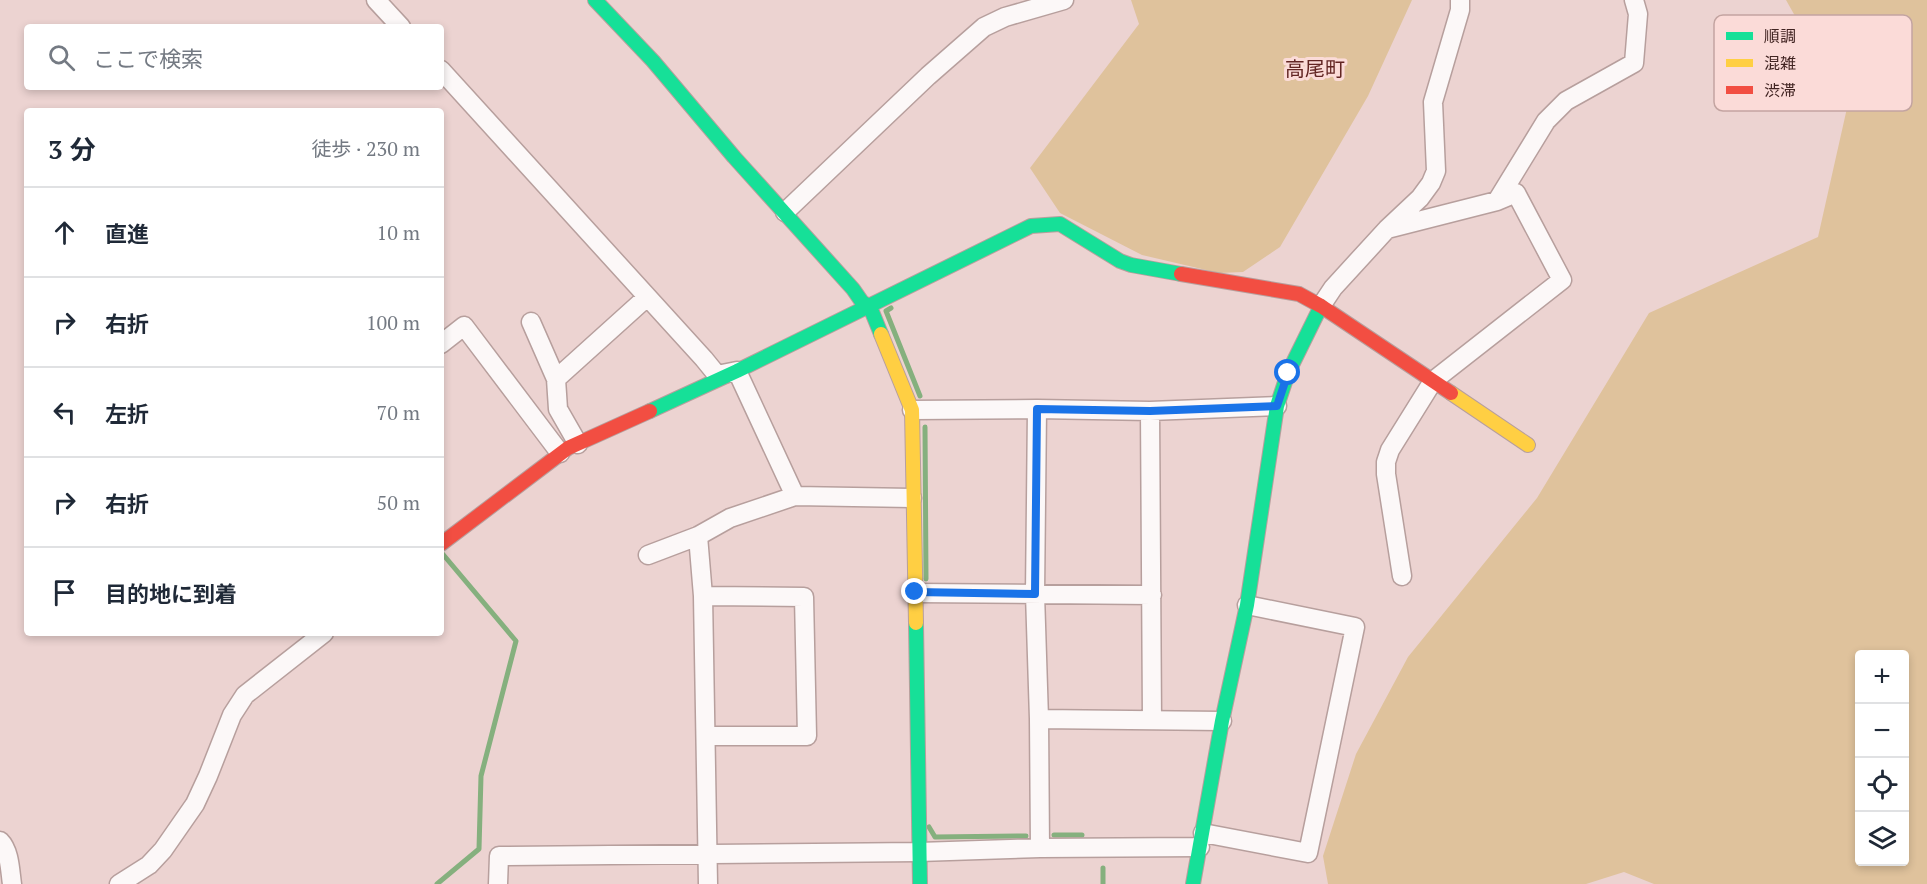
<!DOCTYPE html>
<html lang="ja">
<meta charset="utf-8">
<style>
body{margin:0;font-family:"PT Serif","Noto Sans JP",serif;background:#f2f2f3;color:#1f2937}
.controls{position:absolute;right:18px;bottom:18px;display:grid;overflow:hidden;border-radius:6px;box-shadow:0 3px 9px #0003}
.controls button{width:54px;height:54px;display:grid;place-items:center;padding:0;border:0;border-bottom:2px solid #e0e1e3;background:#fff;color:#1f2937;font:30px sans-serif}
.stop{position:absolute;width:18px;height:18px;margin:-14px;border:4px solid #1a73e8;border-radius:50%;background:#fff}
.stop.end{background:#1a73e8;border-color:#fff;box-shadow:0 2px 6px #0008}
.list{margin:0;padding:0;list-style:none}
h2{display:flex;justify-content:space-between;align-items:center;height:78px;margin:0;padding:0 24px;font-size:26px}
h2 small{font-size:20px;font-weight:400;color:#747a83}
.list li{display:grid;grid-template-columns:39px 1fr auto;gap:18px;align-items:center;box-sizing:border-box;height:90px;padding:0 24px;border-top:2px solid #e0e1e3}
.list b{display:block;font-size:22px;white-space:nowrap}
.list em{font-size:20px;font-style:normal;color:#747a83}
.icon{flex:none;width:33px;height:33px;fill:none;stroke:currentColor;stroke-width:2;stroke-linecap:round;stroke-linejoin:round}
.map{position:relative;flex:none;width:1927px;height:884px;overflow:hidden}
.search{position:absolute;background:#fff;box-shadow:0 3px 9px #0003;left:24px;top:24px;width:420px;height:66px;display:flex;align-items:center;gap:15px;box-sizing:border-box;padding:0 21px;border-radius:6px;color:#747a83;font-size:22px}
.panel{position:absolute;background:#fff;box-shadow:0 3px 9px #0003;left:24px;top:108px;width:420px;height:528px;border-radius:6px}
.map>svg:first-child{display:block}
.green{fill:#dfc29c;fill-rule:evenodd}
.lines{fill:none;stroke-linecap:round;stroke-linejoin:round}
.stream{stroke:#85b07e;stroke-width:5}
.street-casing{stroke:#b79f9d;stroke-width:21}
.fast-casing{stroke:#b79f9d;stroke-width:16}
.slow-casing{stroke:#b79f9d;stroke-width:16}
.jam-casing{stroke:#b79f9d;stroke-width:16}
.street{stroke:#fcf8f8;stroke-width:18}
.fast{stroke:#16e098;stroke-width:14}
.slow{stroke:#ffcf43;stroke-width:14}
.jam{stroke:#f24e42;stroke-width:14}
.route{stroke:#1a73e8;stroke-width:8}
.labels{text-anchor:middle;dominant-baseline:central;stroke-width:6;stroke-linejoin:round;paint-order:stroke}
.quarter-label{font-size:20px;fill:#622523;stroke:#fbdbd8}
.key{fill:#fbdbd8;stroke:#c3a4a1;stroke-width:1.5}
.key-label{font-size:16px;fill:#412422}
</style>
<div class="map">
<svg width="1927" height="884" viewBox="0 0 1927 884">
<rect width="100%" height="100%" fill="#ecd3d1"/>
<path class="green" d="M1131,0h281l-44,96 -88,151 -37,25 -24,1 -77,-18 -82,-42 -30,-45 109,-144z
M1786,0h141v884h-273l-30,-12 -38,12h-258l-5,-28 33,-102 52,-97 129,-159 112,-185 169,-76 29,-129zM1860,654h44v208h-44z"/>
<g class="lines">
<path class="stream" d="M891,308l-5,3 34,85
M925,427l1,152
M929,827l6,10 91,-1
M1054,835h28
M437,884l42,-35 2,-73 35,-135 -75,-89
M1103,884v-16"/>
<g class="street-casing">
<path id="street" d="M376,0l25,27
M441,70l263,289 13,16 20,-4 58,125 117,2
M1497,201l49,-80 20,-20 68,-38 4,-49 -4,-14
M785,212l143,-136 56,-49 21,-10 59,-17
M1387,229l110,-28 19,-8 46,87 -129,101 -43,69 -4,12v12l16,102
M1321,306l12,-18 54,-59 33,-31 11,-15 5,-12 -3,-69 27,-92v-10
M531,322l25,57
M441,344l23,-18 96,127
M1037,409l-2,185 4,125 1,129
M912,410l125,-1 113,2 127,-5
M1150,411l2,309
M578,444l-20,-35 -2,-30 91,-82
M698,536l5,60 5,288
M648,555l50,-19 32,-18 65,-22
M915,593l237,2
M703,596l101,1 3,139h-101
M1039,719l183,2
M1203,833l105,20 47,-226 -108,-22
M0,841c10,10 10,30 12,43
M119,884l30,-19 14,-15 32,-46 13,-28 24,-61 13,-20 79,-62
M498,884l1,-28 420,-4 121,-4 160,-1"/>
</g>
<g class="fast-casing">
<path id="fast" d="M595,0l58,61 81,96 119,132 9,13 8,5 11,27
M650,411l87,-40 294,-145 29,-2 60,37 11,4 50,9
M916,623l4,261
M1193,884l29,-163 25,-116 30,-199 11,-33 33,-67"/>
</g>
<g class="slow-casing">
<path id="slow" d="M881,334l31,76 4,213
M1451,393l77,52"/>
</g>
<g class="jam-casing">
<path id="jam" d="M1181,274l118,20 22,12 130,87
M441,544l127,-96 82,-37"/>
</g>
<use href="#street" class="street"/>
<use href="#fast" class="fast"/>
<use href="#slow" class="slow"/>
<use href="#jam" class="jam"/>
</g>
<g class="lines">
<path class="route" d="M915,592l120,2 2,-185 113,2 127,-5 11,-33"/>
</g>
<g class="labels">
<g class="quarter-label">
<text x="1315" y="68">高尾町</text>
</g>
</g>
<rect x="1714" y="15" width="198" height="96" rx="9" class="key"/>
<rect x="1726" y="32" width="27" height="8" fill="#16e098"/>
<rect x="1726" y="59" width="27" height="8" fill="#ffcf43"/>
<rect x="1726" y="86" width="27" height="8" fill="#f24e42"/>
<g class="key-label">
<text x="1764" y="42">順調</text>
<text x="1764" y="69">混雑</text>
<text x="1764" y="96">渋滞</text>
</g>
</svg>
<div class="controls">
<button>+</button>
<button>−</button>
<button><svg class="icon" aria-label="locate" viewBox="0 0 24 24"><circle cx="12" cy="12" r="6"/><path d="M12 2v4M12 18v4M2 12h4M18 12h4"/></svg></button>
<button><svg class="icon" aria-label="layers" viewBox="0 0 24 24"><path d="M12 4l9 5-9 5-9-5zM3 14l9 5 9-5"/></svg></button>
</div>
<div class="stop" style="left:1288px;top:373px"></div>
<div class="stop end" style="left:915px;top:592px"></div>
<div class="search"><svg class="icon" aria-label="search" viewBox="0 0 24 24"><circle cx="10" cy="10" r="6"/><path d="M15 15l6 6"/></svg>ここで検索</div>
<section class="panel">
<h2>3 分<small>徒歩 · 230 m</small></h2>
<ul class="list">
<li><svg class="icon" aria-label="ahead" viewBox="0 0 24 24"><path d="M12 20V5M6 11l6-6 6 6"/></svg><div><b>直進</b></div><em>10 m</em></li>
<li><svg class="icon" aria-label="right" viewBox="0 0 24 24"><path d="M7 20v-9h11M14 6l5 5-5 5"/></svg><div><b>右折</b></div><em>100 m</em></li>
<li><svg class="icon" aria-label="left" viewBox="0 0 24 24"><path d="M17 20v-9H6M10 6l-5 5 5 5"/></svg><div><b>左折</b></div><em>70 m</em></li>
<li><svg class="icon" aria-label="right" viewBox="0 0 24 24"><path d="M7 20v-9h11M14 6l5 5-5 5"/></svg><div><b>右折</b></div><em>50 m</em></li>
<li><svg class="icon" aria-label="arrive" viewBox="0 0 24 24"><path d="M6 21V4h12l-3 4 3 4H6"/></svg><div><b>目的地に到着</b></div></li>
</ul>
</section>
</div>
